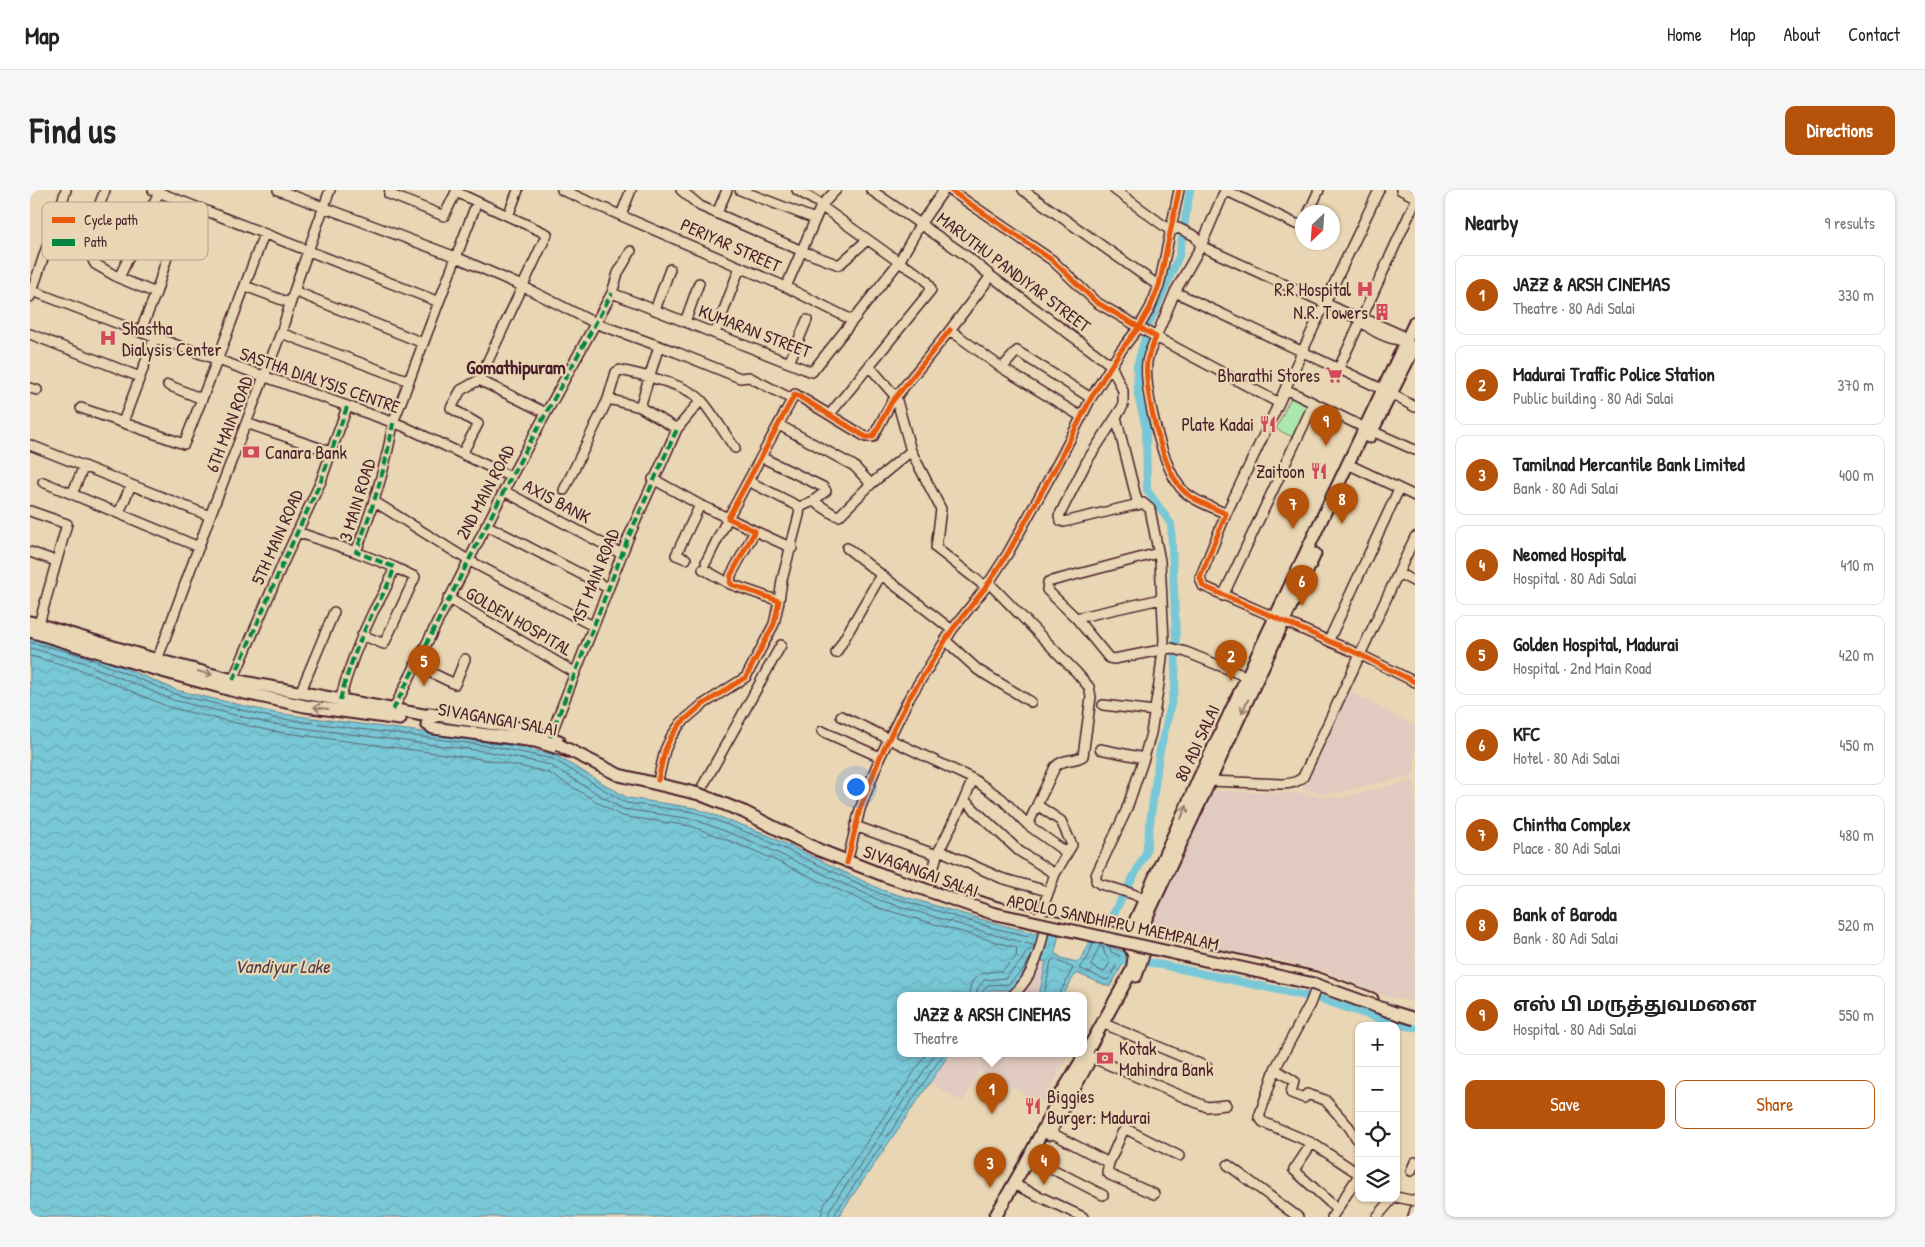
<!DOCTYPE html>
<meta charset="utf-8">
<style>
body{margin:0;font-family:"Patrick Hand","Noto Sans Tamil",sans-serif;background:#f6f6f6;color:#222}
.controls{position:absolute;right:15px;bottom:15px;display:grid;overflow:hidden;border-radius:10px;box-shadow:0 1px 4px #0004}
.controls button{width:45px;height:45px;display:grid;place-items:center;padding:0;border:0;border-bottom:1px solid #e0e0e0;background:#fff;color:#222;font:25px sans-serif}
.compass{position:absolute;left:1265px;top:15px;width:45px;height:45px;border-radius:50%;background:#fff;box-shadow:0 1px 4px #0004;rotate:205deg}
.you{position:absolute;left:825px;top:596px;width:18px;height:18px;margin:-12px;border:4px solid #fff;border-radius:50%;background:#1a73e8;box-shadow:0 0 0 8px #1a73e833}
.badge{display:grid;place-items:center;width:32px;height:32px;border-radius:50%;background:#b45309;color:#fff;font-size:16px;font-weight:700}
.pin{position:absolute;translate:-50% -41px;filter:drop-shadow(0 1px 2px #0008)}
.pin::after{content:'';position:absolute;top:26px;width:18px;height:15px;background:inherit;clip-path:polygon(0 0,100% 0,50% 100%)}
.popup{position:absolute;left:867px;top:802px;width:190px;height:65px;box-sizing:border-box;display:grid;place-content:center;border-radius:10px;background:#fff;filter:drop-shadow(0 1px 4px #0005);font-size:16px;white-space:nowrap;color:#767676}
.popup b{font-size:19px;color:#222}
.popup::after{content:'';position:absolute;left:50%;top:100%;margin-left:-10px;border:10px solid transparent;border-top-color:#fff}
.list{margin:0;padding:0;list-style:none}
h2{display:flex;justify-content:space-between;align-items:center;height:65px;margin:0;padding:0 20px;font-size:21px}
h2 small{font-size:16px;font-weight:400;color:#767676}
.list li{display:grid;grid-template-columns:32px 1fr auto;gap:15px;align-items:center;box-sizing:border-box;height:80px;margin:0 10px 10px;padding:0 10px;border:1px solid #e0e0e0;border-radius:10px}
.list b{display:block;font-size:19px;white-space:nowrap}
.list p{margin:0;font-size:16px;white-space:nowrap;color:#767676}
.list em{font-size:16px;font-style:normal;color:#767676}
.actions{display:flex;gap:10px;padding:15px 20px}
.actions a{flex:1;padding:11px 0;border:1px solid #b45309;border-radius:10px;text-align:center;font-size:18px;color:#b45309}
.actions .main{background:#b45309;color:#fff}
.icon{flex:none;width:28px;height:28px;fill:none;stroke:currentColor;stroke-width:2;stroke-linecap:round;stroke-linejoin:round}
.map{position:relative;flex:none;width:1385px;height:1027px;overflow:hidden;border-radius:10px}
header{display:flex;align-items:center;gap:30px;box-sizing:border-box;height:70px;padding:0 25px;background:#fff;border-bottom:1px solid #e0e0e0}
header strong{font-size:24px}
nav{display:flex;gap:28px;margin-inline-start:auto;font-size:18px}
.intro{display:flex;align-items:center;justify-content:space-between;box-sizing:border-box;height:120px;padding:0 30px}
h1{margin:0;font-size:35px}
.button{padding:12px 22px;border-radius:10px;background:#b45309;color:#fff;font-size:18px;font-weight:700}
main{display:flex;gap:30px;padding:0 30px}
aside{flex:1;background:#fff;border-radius:10px;box-shadow:0 1px 4px #0004}
.map>svg:first-child{display:block}
.built{fill:#e1cbc1}
.park{fill:#ace7ac;stroke:#7b836c}
.water{fill:url(#water-waves);stroke:#668492}
.lines{fill:none;stroke-linecap:round;stroke-linejoin:round}
.shore{stroke:#5d6370;stroke-width:1}
.canal{stroke:#79c8d7;stroke-width:8}
.minor-casing{stroke:#4a1f2b;stroke-width:12}
.major-casing{stroke:#4a1f2b;stroke-width:15}
.minor{stroke:#e9d6b4;stroke-width:9}
.major{stroke:#e9d6b4;stroke-width:11}
.major-bridge-casing{stroke:#4a1f2b;stroke-width:15;stroke-linecap:butt}
.major-bridge{stroke:#e9d6b4;stroke-width:11}
.quiet{stroke:#00873e;stroke-width:4;stroke-dasharray:8 4;stroke-linecap:butt}
.cycleway-casing{stroke:#e9d6b4;stroke-width:8}
.cycleway{stroke:#e8590c;stroke-width:5}
.oneway{stroke:#9a7a70}
.labels{text-anchor:middle;dominant-baseline:central;stroke-width:4.5;stroke-linejoin:round;paint-order:stroke}
.street-label{font-size:18px;fill:#4a1f2b;stroke:#e9d6b4}
.poi-label{font-size:18px;fill:#4a1f2b;stroke:#e9d6b4;text-anchor:end}
.neighbourhood-label{font-size:19px;font-weight:bold;fill:#4a1f2b;stroke:#e9d6b4}
.water-label{font-size:19px;font-style:italic;fill:#53414d;stroke:#e9d6b4}
.key{fill:#e9d6b4;stroke:#b99f8b;stroke-width:1}
.key-label{font-size:14px;fill:#4a1f2b}
</style>
<header>
<strong>Map</strong>
<nav><a>Home</a><a>Map</a><a>About</a><a>Contact</a></nav>
</header>
<div class="intro"><h1>Find us</h1><a class="button">Directions</a></div>
<main>
<div class="map">
<svg width="1385" height="1027" viewBox="0 0 1385 1027">
<defs>
<pattern id="water-waves" width="16" height="10" patternUnits="userSpaceOnUse" patternTransform="scale(1.25)"><rect width="16" height="10" fill="#79c8d7"/><path d="M0 5q4-4 8 0t8 0" fill="none" stroke="#6aabb9"/></pattern>
</defs>
<rect width="100%" height="100%" fill="#e9d6b4"/>
<filter id="ink" filterUnits="userSpaceOnUse"><feTurbulence type="fractalNoise" baseFrequency=".02" numOctaves="2"/><feDisplacementMap in="SourceGraphic" scale="10" xChannelSelector="R" yChannelSelector="G"/><feConvolveMatrix kernelMatrix="1 2 1 2 8 2 1 2 1" color-interpolation-filters="sRGB"/></filter>
<g filter="url(#ink)">
<path class="built" d="M1318,501l67,35v46l-4,4 -85,19 -23,-7z
M1385,590v222l-30,-6 -55,-23 -49,-13 -70,-12 -64,-16 62,-141 93,2 37,5z
M1004,769l13,2 -8,34h-53l4,-5z
M920,863h119l-26,50 -64,-32 -16,31 -33,-19z"/>
<path class="park" d="M1262,205l23,12 -16,33 -23,-11z"/>
<path class="water" d="M0,446l55,15 91,39 99,23 217,28 63,14 73,43 67,10 66,24 121,58 112,33 44,11 21,-1 -4,20 7,5 14,4 7,-5 9,-26 25,8 -3,10 13,3 -3,10 -14,25 -34,-14 -13,22h-24l7,-33 -11,-3 -8,14 -17,17h-20l-4,5h-85v58h49l-112,164h-808z"/>
<g class="lines">
<path class="shore" d="M0,452l54,14 91,38 99,24 217,28 62,13 73,44 68,9 65,25 122,57 112,34 44,10
M0,458l52,14 91,38 99,24 218,28 60,13 73,44 70,10 63,24 123,57 112,34 42,11 1,3 -8,4 -4,8 -16,18 -22,2 -6,8 -2,7
M0,466l49,13 92,39 100,23 217,29 59,12 74,44 70,10 62,24 123,57 141,41 -1,9 -14,14c-17,1 -32,1 -33,24
M1064,752l-7,17 -8,9 27,12 3,-1 11,-21 -1,-3 -8,-3 -1,-6
M1070,756l3,1 2,8 6,6 -7,11 -13,-6z
M952,805l1,-4 5,-6 20,-1 15,-14 9,-14
M1014,805l7,-34 3,-2 19,9 -14,27
M791,1027l3,-12 103,-152
M798,1027l2,-8 106,-156
M805,1027l1,-5 108,-159"/>
<path class="canal" d="M1074,746l5,-14 37,-69 13,-98 16,-68 1,-50 -5,-113 -24,-34 -1,-62 -8,-33 -1,-29 12,-42 30,-68 11,-66
M1084,771l39,2 167,36 79,26 16,2"/>
<g class="minor-casing">
<path id="minor" d="M75,0c-8,23 -24,51 -10,74l24,14
M123,0l286,112
M248,0l178,67 66,29 73,37 81,29 64,26 9,-1 43,22
M360,0l-1,4 55,22 12,-24
M426,0v2l52,24 10,-26
M532,0l224,97 35,-81 78,56 22,-39 23,-33
M651,0l19,16 102,45 37,14 28,-25
M710,0l75,29
M767,0l25,15
M841,0l97,67 23,19 120,89
M920,0l102,70 44,42 60,35c-3,8 -8,17 -9,25 -3,29 15,102 33,125 10,13 31,19 46,27l-26,64 3,8 158,69 54,27
M993,0l136,96
M1085,0l56,41 7,-3 17,8 6,10 124,57 -40,86
M1195,0l-24,56 -26,46 -19,45 123,66 6,-14 80,39 50,22
M1195,0l71,34h6
M1371,0l14,7
M129,2l-40,86 37,15 -16,39 263,94 108,51
M791,16l15,-16
M1279,22l10,-22
M687,23l10,-23
M591,25l10,-25
M478,26l39,18 -68,146 67,33
M961,86l-41,54 52,38 15,-17 74,47
M215,96l45,17
M756,97l66,33
M0,100l110,42
M264,101l129,52
M1145,102l209,98 31,17
M126,103l28,-91
M582,103l200,79 87,-110c9,7 31,15 32,28l-101,124
M0,107l36,-107
M625,120l15,-41
M1331,130c10,12 29,20 45,21l-7,-7 -29,-13 -9,-1 -36,-17 54,-113
M655,132l14,-39
M251,143l128,48
M0,144l110,43
M685,144l25,-67
M759,173l18,-43
M1081,175l12,26v15l-36,55 -28,55 2,5 3,1 79,-19 7,6 10,52 4,79 -5,44 -8,49 -7,25 -18,53 -30,64v6l4,3 33,10 12,6
M839,176l27,31 15,54
M972,178l80,49
M1308,180l77,-168
M138,195l34,14
M0,198l7,2
M578,209l8,-27 4,-2c21,5 67,14 82,31 12,14 22,32 33,47
M610,217l37,22 24,-29
M51,218l103,36 33,-83 47,-127
M1086,227l22,88
M93,232l32,-85
M216,233l85,29
M749,235l75,41 17,18 40,-33 30,58 -5,39 50,39
M0,255l180,71
M432,264l16,-30 -27,-16 10,-18 18,-10
M1324,277l61,29
M623,289l47,26
M718,291l52,26 13,-6 13,-10 -3,-4 -62,-30
M13,292l156,65
M534,300l44,-91 32,8 19,-61
M474,301l118,63
M42,304l12,-28
M783,311l22,14 4,1 32,-32
M345,312l93,58 125,66
M0,321l37,13 -28,100
M89,323l12,-28
M1196,324l53,-111
M456,335l122,63
M725,341l37,17
M267,342l59,20
M817,358l105,82
M0,362l26,9
M1128,363l-110,29 -1,8 29,28 33,40 5,1 57,-11 15,4 66,27
M656,369l-10,-4 24,-50 28,13 -22,44
M673,379l27,15
M1368,383l17,9
M958,392l89,91 12,14 2,10 -8,59c-9,6 -20,2 -28,11l-18,38 24,16 11,24 -17,29 -16,44
M1193,406l91,-193
M418,408l126,74
M749,411l3,-21 17,-65 1,-8
M1046,428l85,-19
M332,445l22,9 31,-67 -21,-10
M915,450l33,30 53,32
M1299,450l70,-151
M806,463l45,-78
M385,475l40,19 10,-25
M125,476l55,-150 71,-183 18,-57 31,-86
M203,490l50,-117 38,-82 26,-74
M270,503l34,-81
M310,510c8,-31 19,-59 33,-88 8,-15 17,-28 21,-45l-38,-15c16,-42 30,-84 37,-129l84,-221
M1073,515l52,6
M363,520l118,-233 101,-184 6,-20 13,-22
M811,526l132,63 -9,21
M792,541l58,26
M520,547l79,-201 48,-107
M1070,559l44,9
M943,589l29,20 26,26 9,-20
M1175,589l4,2 73,3c8,0 15,-1 21,-7l112,-240
M628,590l7,-30 6,-13 10,-14 21,-18 44,-28 28,-53 5,-23 -49,-17 1,-9 24,-44 -27,-13 67,-124 71,43h7l18,-34 59,-73
M670,601l81,-146
M998,635l39,28
M825,636l82,29
M909,660l62,28 46,13
M817,673l13,-54 20,-52 28,-57 44,-70 34,-43 22,-34 52,-94 31,-61 28,-45 20,-26 11,-19 9,-22 20,-96
M899,696l8,-31 27,-55 55,51 36,23
M1286,798l-6,16 -35,65 -16,48 4,5 49,21 47,31
M983,805c22,-20 28,-47 33,-75
M1072,833l105,44
M1056,863l5,4 102,44 14,6 19,-2
M1245,879l19,12 -3,12 13,5 3,-4 18,6 24,27 10,15
M1016,940l63,33 -2,9 3,3 44,19
M1282,953l-18,27 43,39
M999,967l74,38
M1079,973l13,-30 3,-3h3l51,26
M1198,975l70,52
M1381,981l4,-9
M983,994l70,33
M1366,1007l19,4
M1302,1027l27,-42
M1347,1027l16,-19
M1383,1027l2,-7"/>
</g>
<g class="major-casing">
<path id="major" d="M1339,247l46,-91
M0,432l127,38 76,20 201,37
M0,441l125,38 76,21 74,16 95,13
M397,526l3,-2 89,14 40,13
M397,534l6,4 102,13 33,10
M915,701l49,16 52,13 82,16 7,-1 36,11 145,32 56,21
M1106,786l10,-30 -5,-14 2,-7 172,-371
M1019,944l39,-71
M965,1027l34,-60 32,-63 25,-41 46,-83c3,-15 3,-15 -5,-27v-4l73,-163 215,-454"/>
</g>
<use href="#minor" class="minor"/>
<use href="#major" class="major"/>
<g class="major-bridge-casing">
<path id="major-bridge" d="M529,555l60,30 80,19 45,18 75,38 64,25 109,38 322,71 78,28 23,7"/>
</g>
<use href="#major-bridge" class="major-bridge"/>
<path class="quiet" d="M203,490l50,-117 38,-82 26,-74
M310,510c8,-31 19,-59 33,-88 8,-15 17,-28 21,-45l-38,-15c16,-42 30,-84 37,-129
M363,520l118,-233 101,-184
M520,547l79,-201 48,-107"/>
<g class="cycleway-casing">
<path id="cycleway" d="M920,0l102,70 44,42 60,35c-3,8 -8,17 -9,25 -3,29 15,102 33,125 10,13 31,19 46,27l-26,64 3,8 158,69 54,27
M628,590l7,-30 6,-13 10,-14 21,-18 44,-28 28,-53 5,-23 -49,-17 1,-9 24,-44 -27,-13 67,-124 71,43h7l18,-34 59,-73
M817,673l13,-54 20,-52 28,-57 44,-70 34,-43 22,-34 52,-94 31,-61 28,-45 20,-26 11,-19 9,-22 20,-96"/>
</g>
<use href="#cycleway" class="cycleway"/>
</g>
<defs><path id="oneway-shaft" d="M-6 0H5M1.5-3L5.5 0L1.5 3" fill="none" stroke-width="1.6" stroke-linecap="round" stroke-linejoin="round" transform="scale(1.25)"/></defs>
<g class="oneway">
<use href="#oneway-shaft" transform="translate(175 483) rotate(14)"/>
<use href="#oneway-shaft" transform="translate(1215 516) rotate(116)"/>
<use href="#oneway-shaft" transform="translate(291 518) rotate(-173)"/>
<use href="#oneway-shaft" transform="translate(1154 622) rotate(-66)"/>
</g>
</g>
<defs>
<g id="hospital-bare" transform="scale(1.35)"><path d="M-5-5h3v3.5h4V-5h3V5h-3V1.5h-4V5h-3Z" fill="#d1495b" stroke="#e9d6b4" stroke-width="2.5" paint-order="stroke"/></g>
<g id="building-bare" transform="scale(1.35)"><path d="M-4-6H4V6H1V3H-1V6H-4ZM-2.5-4.3h1.7v1.8h-1.7ZM.8-4.3h1.7v1.8H.8ZM-2.5-1h1.7V.8h-1.7ZM.8-1h1.7V.8H.8Z" fill="#d1495b" stroke="#e9d6b4" stroke-width="2.5" paint-order="stroke"/></g>
<g id="supermarket-bare" transform="scale(1.35)"><path d="M-6-5.5h2.5l.6 2H6L4.5 2H-2.5L-4.4-4H-6ZM-1.5 3.2a1.3 1.3 0 1 0 .1 0ZM3 3.2a1.3 1.3 0 1 0 .1 0Z" fill="#d1495b" stroke="#e9d6b4" stroke-width="2.5" paint-order="stroke"/></g>
<g id="restaurant-bare" transform="scale(1.35)"><path d="M-5-6h1v4h1v-4h1v4h1v-4h1v5L-1.5 .5V6h-2V.5L-5-1ZM5-6V6H3V1.5H1.5Q1.5-4 5-6Z" fill="#d1495b" stroke="#e9d6b4" stroke-width="2.5" paint-order="stroke"/></g>
<g id="bank-bare" transform="scale(1.35)"><path d="M-6-4H6V4H-6ZM0-2.3a2.3 2.3 0 1 0 0 4.6a2.3 2.3 0 1 0 0-4.6Z" fill="#d1495b" stroke="#e9d6b4" stroke-width="2.5" paint-order="stroke"/></g>
</defs>
<g fill-rule="evenodd">
<use href="#hospital-bare" x="1335" y="99"/>
<use href="#building-bare" x="1352" y="122"/>
<use href="#hospital-bare" x="78" y="148"/>
<use href="#supermarket-bare" x="1304" y="185"/>
<use href="#restaurant-bare" x="1238" y="234"/>
<use href="#bank-bare" x="221" y="262"/>
<use href="#restaurant-bare" x="1289" y="281"/>
<use href="#bank-bare" x="1075" y="868"/>
<use href="#restaurant-bare" x="1003" y="916"/>
</g>
<g class="labels">
<g class="street-label">
<text transform="translate(701 55) rotate(24)">PERIYAR STREET</text>
<text transform="translate(984 82) rotate(37)">MARUTHU PANDIYAR STREET</text>
<text transform="translate(725 141) rotate(21)">KUMARAN STREET</text>
<text transform="translate(290 190) rotate(19)">SASTHA DIALYSIS CENTRE</text>
<text transform="translate(199 234) rotate(-69)">6TH MAIN ROAD</text>
<text transform="translate(455 302) rotate(-62)">2ND MAIN ROAD</text>
<text transform="translate(327 310) rotate(-73)">3 MAIN ROAD</text>
<text transform="translate(527 311) rotate(28)">AXIS BANK</text>
<text transform="translate(247 347) rotate(-66)">5TH MAIN ROAD</text>
<text transform="translate(565 386) rotate(-68)">1ST MAIN ROAD</text>
<text transform="translate(489 431) rotate(30)">GOLDEN HOSPITAL</text>
<text transform="translate(468 529) rotate(10)">SIVAGANGAI SALAI</text>
<text transform="translate(1167 553) rotate(-65)">80 ADI SALAI</text>
<text transform="translate(891 681) rotate(20)">SIVAGANGAI SALAI</text>
<text transform="translate(1083 732) rotate(12)">APOLLO SANDHIPPU MAEMPALAM</text>
</g>
<g class="poi-label">
<text x="1321" y="99">R.R Hospital</text>
<text x="1338" y="122">N.R. Towers</text>
<text x="92" y="138" text-anchor="start">Shastha<tspan x="92" dy="21">Dialysis Center</tspan></text>
<text x="1290" y="185">Bharathi Stores</text>
<text x="1224" y="234">Plate Kadai</text>
<text x="235" y="262" text-anchor="start">Canara Bank</text>
<text x="1275" y="281">Zaitoon</text>
<text x="1089" y="858" text-anchor="start">Kotak<tspan x="1089" dy="21">Mahindra Bank</tspan></text>
<text x="1017" y="906" text-anchor="start">Biggies<tspan x="1017" dy="21">Burger: Madurai</tspan></text>
</g>
<g class="neighbourhood-label">
<text x="486" y="177">Gomathipuram</text>
</g>
<g class="water-label">
<text x="252" y="776">Vandiyur Lake</text>
</g>
</g>
<rect x="12" y="12" width="166" height="58" rx="8" class="key"/>
<rect x="22" y="27" width="23" height="6" fill="#e8590c"/>
<rect x="22" y="49" width="23" height="7" fill="#00873e"/>
<g class="key-label">
<text x="54" y="35">Cycle path</text>
<text x="54" y="57">Path</text>
</g>
</svg>
<div class="controls">
<button>+</button>
<button>−</button>
<button><svg class="icon" aria-label="locate" viewBox="0 0 24 24"><circle cx="12" cy="12" r="6"/><path d="M12 2v4M12 18v4M2 12h4M18 12h4"/></svg></button>
<button><svg class="icon" aria-label="layers" viewBox="0 0 24 24"><path d="M12 4l9 5-9 5-9-5zM3 14l9 5 9-5"/></svg></button>
</div>
<svg class="compass" viewBox="-18 -18 36 36"><path d="M0-13l5 13h-10z" fill="#e53935"/><path d="M0 13l5-13h-10z" fill="#767676"/></svg>
<div class="you"></div>
<div class="pin badge" style="left:962px;top:924px">1</div>
<div class="popup"><b>JAZZ &amp; ARSH CINEMAS</b>Theatre</div>
<div class="pin badge" style="left:1201px;top:491px">2</div>
<div class="pin badge" style="left:960px;top:998px">3</div>
<div class="pin badge" style="left:1014px;top:995px">4</div>
<div class="pin badge" style="left:394px;top:496px">5</div>
<div class="pin badge" style="left:1272px;top:416px">6</div>
<div class="pin badge" style="left:1263px;top:339px">7</div>
<div class="pin badge" style="left:1312px;top:334px">8</div>
<div class="pin badge" style="left:1296px;top:256px">9</div>
</div>
<aside>
<h2>Nearby<small>9 results</small></h2>
<ul class="list">
<li><span class="badge">1</span><div><b>JAZZ &amp; ARSH CINEMAS</b><p>Theatre · 80 Adi Salai</p></div><em>330 m</em></li>
<li><span class="badge">2</span><div><b>Madurai Traffic Police Station</b><p>Public building · 80 Adi Salai</p></div><em>370 m</em></li>
<li><span class="badge">3</span><div><b>Tamilnad Mercantile Bank Limited</b><p>Bank · 80 Adi Salai</p></div><em>400 m</em></li>
<li><span class="badge">4</span><div><b>Neomed Hospital</b><p>Hospital · 80 Adi Salai</p></div><em>410 m</em></li>
<li><span class="badge">5</span><div><b>Golden Hospital, Madurai</b><p>Hospital · 2nd Main Road</p></div><em>420 m</em></li>
<li><span class="badge">6</span><div><b>KFC</b><p>Hotel · 80 Adi Salai</p></div><em>450 m</em></li>
<li><span class="badge">7</span><div><b>Chintha Complex</b><p>Place · 80 Adi Salai</p></div><em>480 m</em></li>
<li><span class="badge">8</span><div><b>Bank of Baroda</b><p>Bank · 80 Adi Salai</p></div><em>520 m</em></li>
<li><span class="badge">9</span><div><b>எஸ் பி மருத்துவமனை</b><p>Hospital · 80 Adi Salai</p></div><em>550 m</em></li>
</ul>
<div class="actions"><a class="main">Save</a><a>Share</a></div>
</aside>
</main>
